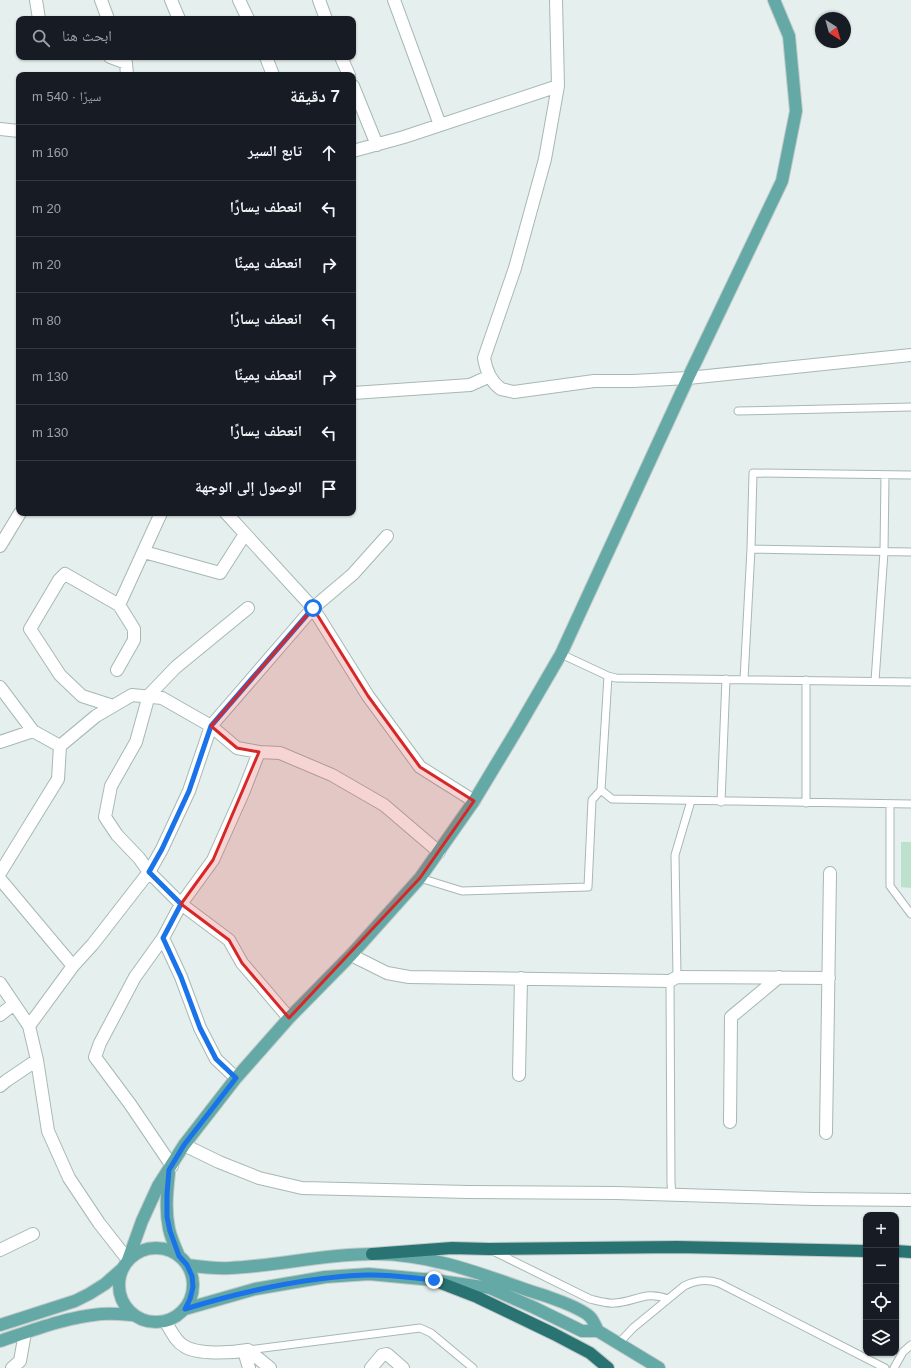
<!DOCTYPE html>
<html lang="ar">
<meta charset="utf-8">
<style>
body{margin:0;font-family:Arial,"Noto Naskh Arabic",sans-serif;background:#20242c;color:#f1f3f6;direction:rtl}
.controls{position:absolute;right:12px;bottom:12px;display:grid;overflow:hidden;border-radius:8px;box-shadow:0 1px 3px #0004}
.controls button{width:36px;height:36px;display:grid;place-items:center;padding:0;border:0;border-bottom:1px solid #363941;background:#171b24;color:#f1f3f6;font:20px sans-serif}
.compass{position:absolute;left:815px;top:12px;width:36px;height:36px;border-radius:50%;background:#171b24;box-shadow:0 1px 3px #0004;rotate:143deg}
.stop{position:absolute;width:12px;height:12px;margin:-9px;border:3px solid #1a73e8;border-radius:50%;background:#fff}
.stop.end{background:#1a73e8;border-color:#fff;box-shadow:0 1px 4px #0008}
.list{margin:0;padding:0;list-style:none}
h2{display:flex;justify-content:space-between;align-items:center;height:52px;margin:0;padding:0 16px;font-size:17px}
h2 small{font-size:13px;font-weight:400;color:#9ea1a6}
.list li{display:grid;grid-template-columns:26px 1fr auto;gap:12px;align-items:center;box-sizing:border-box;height:56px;padding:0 16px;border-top:1px solid #363941}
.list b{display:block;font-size:15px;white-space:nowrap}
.list em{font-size:13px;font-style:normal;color:#9ea1a6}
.icon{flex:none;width:22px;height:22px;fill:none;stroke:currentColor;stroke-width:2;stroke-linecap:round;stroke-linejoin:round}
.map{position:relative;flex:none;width:911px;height:1368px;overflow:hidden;direction:ltr}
.search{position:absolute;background:#171b24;box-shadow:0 1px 3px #0004;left:16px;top:16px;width:340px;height:44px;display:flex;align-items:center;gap:10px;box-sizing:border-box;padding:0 14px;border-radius:8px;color:#9ea1a6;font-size:15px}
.panel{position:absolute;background:#171b24;box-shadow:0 1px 3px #0004;left:16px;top:72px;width:340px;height:444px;border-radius:8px;direction:rtl}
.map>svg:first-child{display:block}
.green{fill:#bce2ce}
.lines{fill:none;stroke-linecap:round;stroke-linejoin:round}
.lane-casing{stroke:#a6b8b6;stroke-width:9}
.street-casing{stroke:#a6b8b6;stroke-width:14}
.primary-casing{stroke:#c1caca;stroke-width:14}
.highway-casing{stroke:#c1caca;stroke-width:14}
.lane{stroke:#fff;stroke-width:7}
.street{stroke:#fff;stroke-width:12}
.primary{stroke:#65a9a6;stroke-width:12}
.highway{stroke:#2a7373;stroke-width:12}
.route{stroke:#1a73e8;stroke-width:5}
.marked{fill:#d62828;fill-opacity:0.2;stroke:#d62828;stroke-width:3;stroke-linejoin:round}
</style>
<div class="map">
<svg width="911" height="1368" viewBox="0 0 911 1368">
<rect width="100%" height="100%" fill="#e5efed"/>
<path class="green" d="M901,842h10v46l-10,-1z"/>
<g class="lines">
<g class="lane-casing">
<path id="lane" d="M738,411l173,-4
M751,549l160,3
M561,654l47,22 8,2 295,4
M608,676l-7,114 11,9 299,5
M744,679l7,-130 2,-76 158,2
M875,681l9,-129 1,-77
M721,802l5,-123
M806,803v-123
M890,804v82l21,28
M420,878l42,13 126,-4 4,-87 9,-10
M677,977l-2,-122 16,-54
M670,981l1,202 1,11
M493,1251l97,48c8,2 16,5 25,4 20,-1 31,-13 53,-4
M618,1344l15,-16 51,-42c12,-6 22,-7 35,-3l166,85
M248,1350l172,-22 11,5 42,35
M894,1368l9,-16 8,-7"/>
</g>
<g class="street-casing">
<path id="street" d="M36,0l3,19
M101,0l7,19
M171,0l8,19
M239,0l9,19
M319,0l7,19
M394,0l46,125
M556,0l2,86 -13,73 -30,109 -31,90c2,12 7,24 17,31 4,1 9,2 13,3l80,-11h39l55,-3 223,-23
M110,57l16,6
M124,57l2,6 1,12
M266,57l7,18
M341,57l8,18
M353,86l24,59
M0,129l19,2
M353,151l51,-14 154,-51
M353,393l117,-8 20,-9
M226,513l87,95 55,88 52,71 54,34
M0,546l20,-33
M144,552l76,21 25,-39
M119,605l42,-92
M248,608l-72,59 -27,28 -13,47 -25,44 -6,31 12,18 22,23 10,14 32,32 48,36 13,23 47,55
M0,687l33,44
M113,706l-31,-10 -22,-21 -30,-46 29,-49 6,-6 54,31 15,24v11l-17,30
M0,742l33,-11 27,15 36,-30 36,-21 30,3 49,28 26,22 22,4 21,1 52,22 52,30 55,47
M0,873l58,-94 2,-33
M0,879l73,87
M163,938l18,39 19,51 16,31 20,19
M351,955l36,18 22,4 261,4 7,-4 152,1
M0,983l29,43 8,34 11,71 21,47 30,45 29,37
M0,1015l14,-11
M29,1026l44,-60 20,-22 56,-72 13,-23 27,-58 22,-65 102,-118 40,-34 34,-38
M519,1075l2,-97
M0,1086l6,-5 31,-21
M730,1122l1,-105 48,-40
M826,1133l4,-260
M184,1145l35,17 40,16 43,10 166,4 148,1 197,6 98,1
M172,1166l-42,-62 -35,-47 5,-14 35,-66 28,-39 18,-34 32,-44 30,-67 16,-41
M0,1250l33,-16
M165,1321c6,9 10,20 19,25 13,9 48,7 64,4l22,18
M244,1351l5,17
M12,1368l8,-7 5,-28
M371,1368l11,-13 5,-1 16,14"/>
</g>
<g class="primary-casing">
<path id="primary" d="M169,1173c-2,18 -4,37 0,56 2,9 6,18 10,27
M119 1285a37 37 0 1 1 74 0a37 37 0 1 1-74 0Z
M128,1260l14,-39 16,-35 26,-41 52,-67 53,-60 62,-63 69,-77 54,-77 44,-73 43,-74 127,-276 94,-197 14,-70 -7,-75 -15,-36
M187,1265c14,2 28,4 43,3 47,-2 94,-14 142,-14 55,-1 107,19 158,37 14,4 53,17 61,27 3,4 5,9 7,13
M185,1309l70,-20 70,-12 44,-3 64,6 57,8 45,20 47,23h16l61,37
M0,1325l75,-24 14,-7 16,-10 17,-15
M0,1341c33,-11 67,-24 101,-27 10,-1 21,0 31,1"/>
</g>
<g class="highway-casing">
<path id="highway" d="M896,1251l15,1
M372,1254l80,-6 37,1 188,-2 189,4
M433,1280l44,17 77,37 36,19 18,15"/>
</g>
<use href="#lane" class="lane"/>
<use href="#street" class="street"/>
<use href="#primary" class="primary"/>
<use href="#highway" class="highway"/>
</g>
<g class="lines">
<path class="route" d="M313,608l-102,118 -22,65 -27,58 -13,23 32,32 -18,34 18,39 19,51 16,31 20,19 -52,67 -15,25 -2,24v23l3,14 9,25 8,9 5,11 1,11 -3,12 -5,10c59,-18 119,-32 182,-34 22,-1 45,3 67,5"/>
</g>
<path class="marked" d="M313,608l55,88 52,71 54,34 -54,77 -131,140 -47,-55 -13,-23 -48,-36 32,-44 46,-108 -22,-4 -26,-22z"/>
</svg>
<div class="controls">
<button>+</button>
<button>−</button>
<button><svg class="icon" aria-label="locate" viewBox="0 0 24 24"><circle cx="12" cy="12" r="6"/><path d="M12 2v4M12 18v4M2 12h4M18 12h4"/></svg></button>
<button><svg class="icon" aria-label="layers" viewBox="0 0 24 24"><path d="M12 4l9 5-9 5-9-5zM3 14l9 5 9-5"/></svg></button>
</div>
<svg class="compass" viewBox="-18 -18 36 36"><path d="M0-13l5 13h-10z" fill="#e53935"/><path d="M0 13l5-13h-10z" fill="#9ea1a6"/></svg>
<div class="stop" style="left:313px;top:608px"></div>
<div class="stop end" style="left:434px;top:1280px"></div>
<div class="search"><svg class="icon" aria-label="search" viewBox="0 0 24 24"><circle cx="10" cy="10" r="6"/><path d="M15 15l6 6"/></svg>ابحث هنا</div>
<section class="panel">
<h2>7 دقيقة<small>سيرًا · 540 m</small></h2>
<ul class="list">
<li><svg class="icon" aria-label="ahead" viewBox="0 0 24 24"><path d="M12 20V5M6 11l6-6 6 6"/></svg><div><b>تابع السير</b></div><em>160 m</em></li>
<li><svg class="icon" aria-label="left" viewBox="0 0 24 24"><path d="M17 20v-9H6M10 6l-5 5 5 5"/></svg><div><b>انعطف يسارًا</b></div><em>20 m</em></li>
<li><svg class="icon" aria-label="right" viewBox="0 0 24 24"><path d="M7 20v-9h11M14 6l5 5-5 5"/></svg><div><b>انعطف يمينًا</b></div><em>20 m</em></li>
<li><svg class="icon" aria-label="left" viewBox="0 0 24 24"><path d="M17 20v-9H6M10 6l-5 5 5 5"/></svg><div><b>انعطف يسارًا</b></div><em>80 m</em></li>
<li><svg class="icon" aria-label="right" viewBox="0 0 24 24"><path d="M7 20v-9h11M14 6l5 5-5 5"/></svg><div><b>انعطف يمينًا</b></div><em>130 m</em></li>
<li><svg class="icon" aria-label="left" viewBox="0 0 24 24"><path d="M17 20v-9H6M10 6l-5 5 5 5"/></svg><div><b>انعطف يسارًا</b></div><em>130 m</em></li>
<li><svg class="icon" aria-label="arrive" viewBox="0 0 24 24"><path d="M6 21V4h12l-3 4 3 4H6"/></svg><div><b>الوصول إلى الوجهة</b></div></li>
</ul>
</section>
</div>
